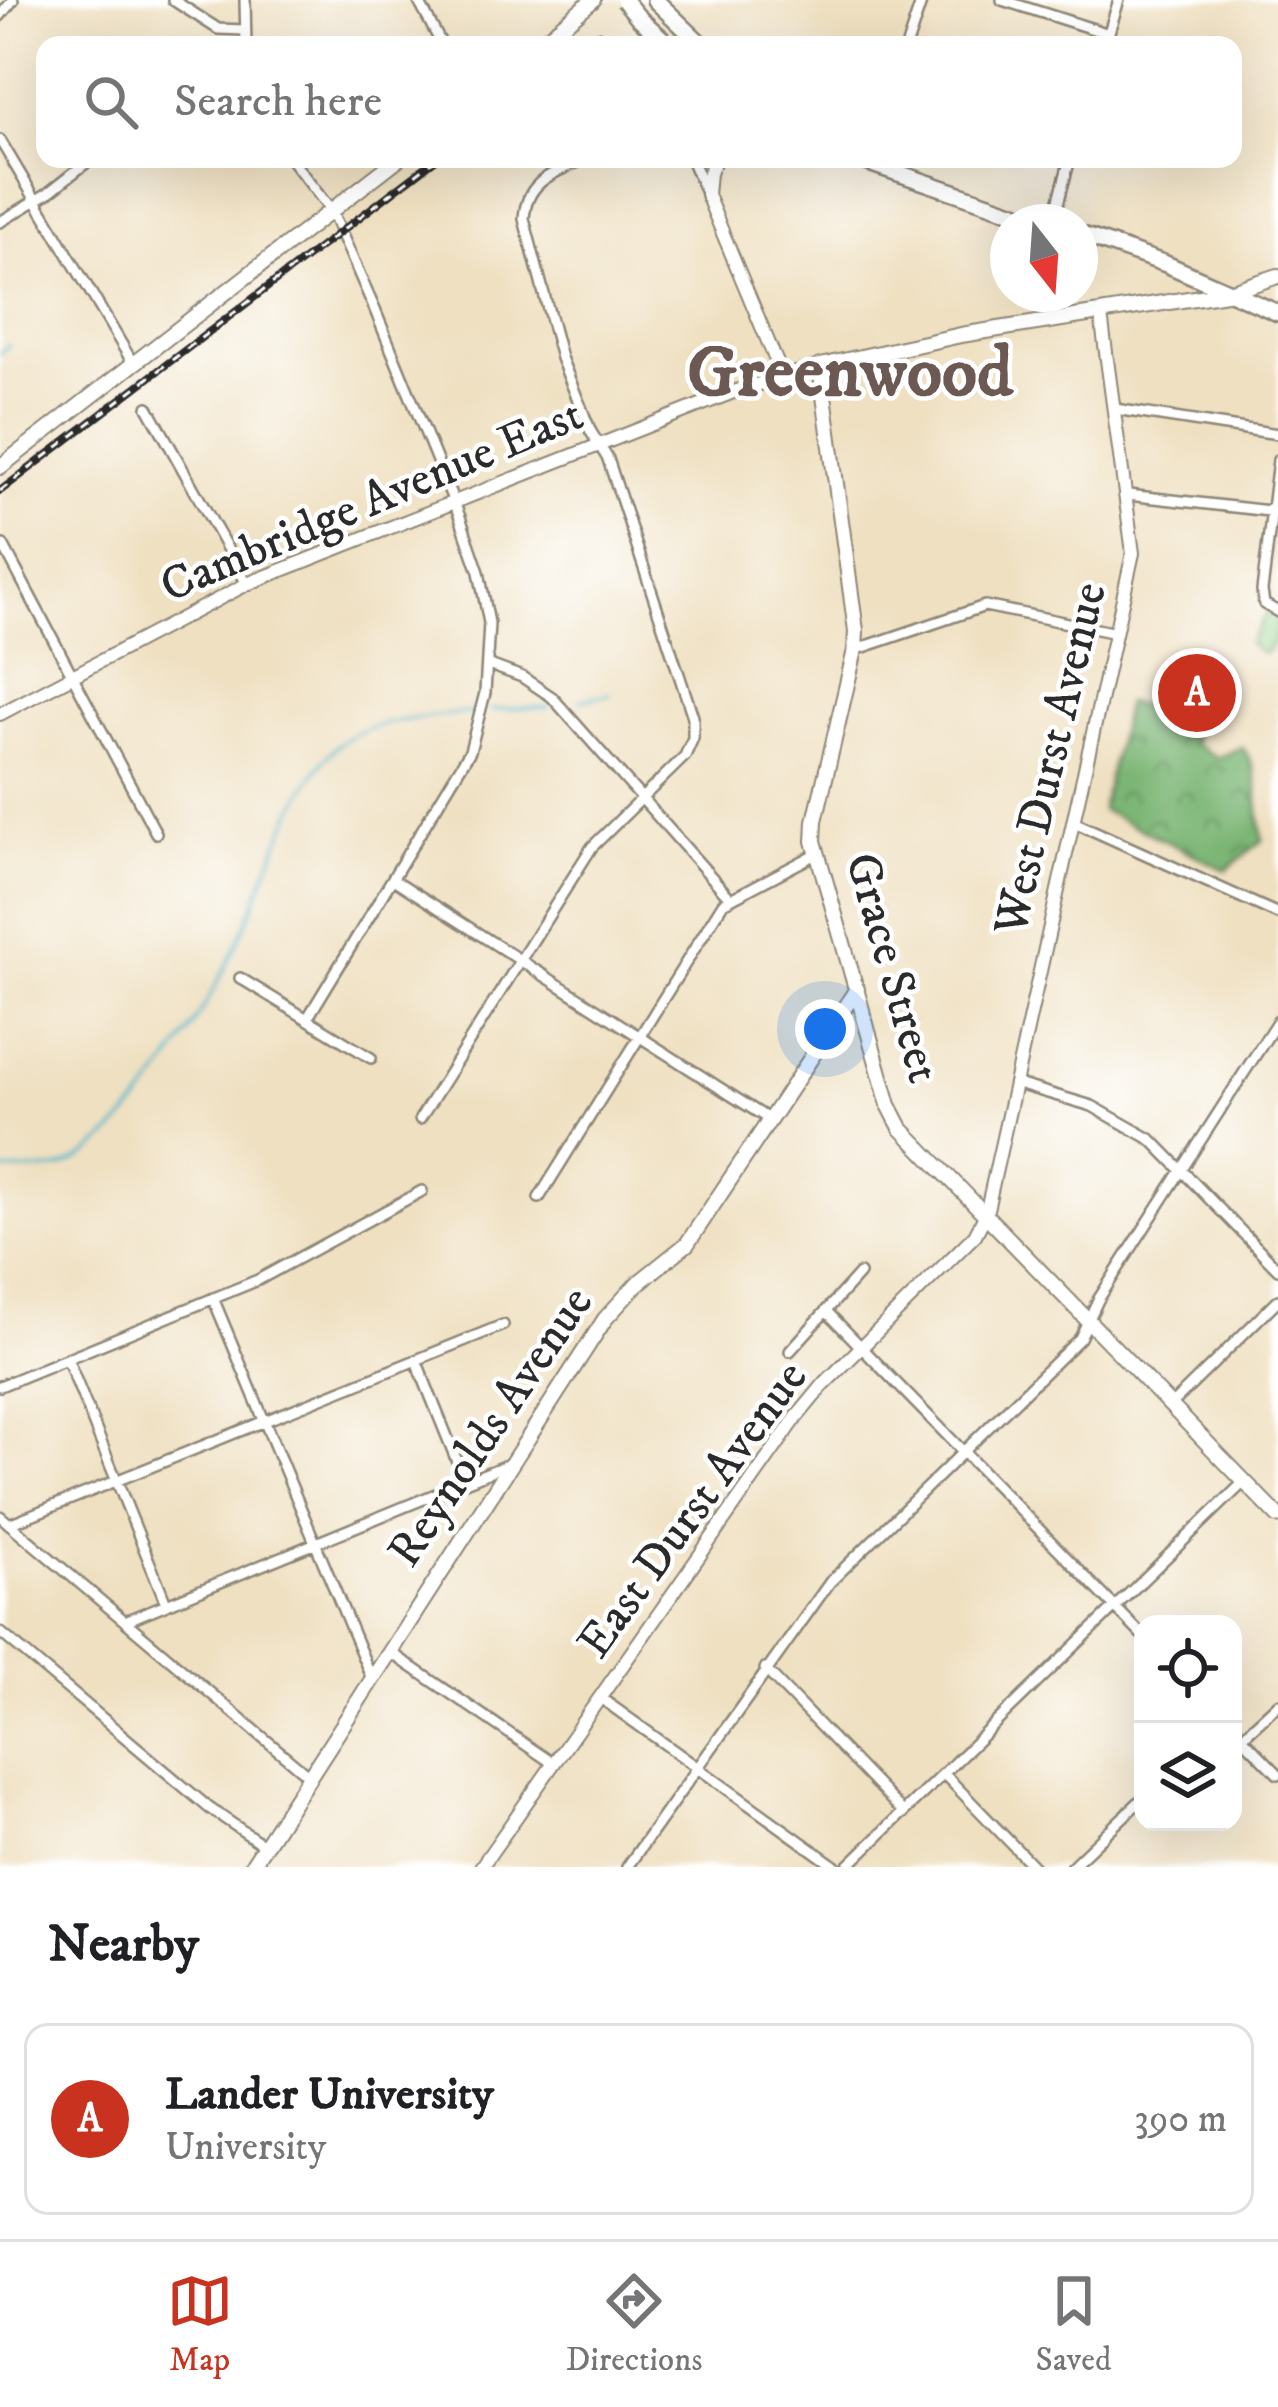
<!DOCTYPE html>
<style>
body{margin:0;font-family:"IM FELL DW Pica",serif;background:#f6f6f6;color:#202124}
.controls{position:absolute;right:36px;bottom:36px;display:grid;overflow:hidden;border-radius:24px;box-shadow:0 12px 48px #0002}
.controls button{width:108px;height:108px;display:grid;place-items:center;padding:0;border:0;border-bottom:3px solid #e0e0e0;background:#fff;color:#202124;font:60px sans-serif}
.compass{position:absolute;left:990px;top:204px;width:108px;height:108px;border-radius:50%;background:#fff;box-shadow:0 12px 48px #0002;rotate:163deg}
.you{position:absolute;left:825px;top:1029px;width:42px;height:42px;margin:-30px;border:9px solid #fff;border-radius:50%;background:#1a73e8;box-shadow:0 0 0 18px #1a73e833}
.badge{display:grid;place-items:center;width:78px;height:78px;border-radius:50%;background:#c8321e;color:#fff;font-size:39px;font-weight:700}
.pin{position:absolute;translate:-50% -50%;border:6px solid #fff;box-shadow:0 3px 12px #0006}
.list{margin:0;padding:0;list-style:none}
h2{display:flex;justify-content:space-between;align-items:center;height:156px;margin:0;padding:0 48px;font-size:51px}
h2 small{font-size:39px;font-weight:400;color:#757577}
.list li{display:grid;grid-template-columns:78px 1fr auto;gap:36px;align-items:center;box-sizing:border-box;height:192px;margin:0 24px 24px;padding:0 24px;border:3px solid #e0e0e0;border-radius:24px}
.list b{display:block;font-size:45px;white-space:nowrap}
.list p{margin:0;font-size:39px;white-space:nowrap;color:#757577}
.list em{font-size:39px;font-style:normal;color:#757577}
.icon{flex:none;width:66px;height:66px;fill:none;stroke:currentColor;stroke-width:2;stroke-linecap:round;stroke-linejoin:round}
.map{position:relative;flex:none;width:1278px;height:1867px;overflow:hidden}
.search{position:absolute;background:#fff;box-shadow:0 12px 48px #0002;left:36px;right:36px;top:36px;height:132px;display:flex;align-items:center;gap:30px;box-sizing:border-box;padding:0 42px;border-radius:24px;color:#757577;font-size:45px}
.sheet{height:372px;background:#fff}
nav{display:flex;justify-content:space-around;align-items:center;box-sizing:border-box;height:168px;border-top:3px solid #e0e0e0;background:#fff;font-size:33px;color:#757577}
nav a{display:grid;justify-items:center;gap:6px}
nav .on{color:#c8321e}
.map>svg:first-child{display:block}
.grass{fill:url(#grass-tufts);stroke:#62805a;stroke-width:3}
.forest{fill:url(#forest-crowns);stroke:#537050;stroke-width:3}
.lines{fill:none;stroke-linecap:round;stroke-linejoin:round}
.stream{stroke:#4db5cb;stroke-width:3}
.minor-casing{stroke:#8d8676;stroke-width:14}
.tertiary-casing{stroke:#8d8676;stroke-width:16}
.secondary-casing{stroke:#8d8676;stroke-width:18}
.primary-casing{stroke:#8d8676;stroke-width:20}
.minor{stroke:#fff;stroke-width:9}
.tertiary{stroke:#fff;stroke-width:12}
.secondary{stroke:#fff;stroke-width:14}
.primary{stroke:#fff;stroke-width:15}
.rail-casing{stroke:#2b2b2b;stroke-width:8}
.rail{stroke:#fff;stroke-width:3;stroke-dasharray:9;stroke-linecap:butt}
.primary-bridge-casing{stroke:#8d8676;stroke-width:20;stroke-linecap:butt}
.primary-bridge{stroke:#fff;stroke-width:15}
.labels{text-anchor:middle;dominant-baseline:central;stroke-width:9;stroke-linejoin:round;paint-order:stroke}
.street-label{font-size:48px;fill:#2b2b2b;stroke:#fff}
.town-label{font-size:72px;font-weight:bold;fill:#6c5954;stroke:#fff}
</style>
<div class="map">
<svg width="1278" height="1867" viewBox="0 0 1278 1867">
<defs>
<pattern id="grass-tufts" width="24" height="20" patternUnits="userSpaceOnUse" patternTransform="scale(3)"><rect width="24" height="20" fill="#9ad589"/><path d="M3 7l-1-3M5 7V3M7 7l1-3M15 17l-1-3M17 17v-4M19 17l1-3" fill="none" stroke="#85b776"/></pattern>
<pattern id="forest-crowns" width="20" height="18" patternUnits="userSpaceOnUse" patternTransform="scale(3)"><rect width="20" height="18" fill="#7bb675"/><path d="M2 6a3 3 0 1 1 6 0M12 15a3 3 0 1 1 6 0" fill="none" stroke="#659460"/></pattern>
</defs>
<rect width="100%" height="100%" fill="#fff"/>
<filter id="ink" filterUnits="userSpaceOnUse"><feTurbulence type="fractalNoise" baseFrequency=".00833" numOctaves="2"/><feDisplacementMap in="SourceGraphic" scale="24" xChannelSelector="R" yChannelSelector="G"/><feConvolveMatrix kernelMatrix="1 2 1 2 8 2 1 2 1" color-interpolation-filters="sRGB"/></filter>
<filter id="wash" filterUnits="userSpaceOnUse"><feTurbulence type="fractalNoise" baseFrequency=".004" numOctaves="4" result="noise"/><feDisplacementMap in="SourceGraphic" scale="48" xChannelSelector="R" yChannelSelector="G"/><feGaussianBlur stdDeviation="2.7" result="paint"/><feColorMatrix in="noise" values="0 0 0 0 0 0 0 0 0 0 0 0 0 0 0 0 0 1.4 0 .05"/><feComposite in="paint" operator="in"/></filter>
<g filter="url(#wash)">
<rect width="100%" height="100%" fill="#efe0c1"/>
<path class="grass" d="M1268,611l10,5c0,14 -2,31 -16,38l-13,-10z"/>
<path class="forest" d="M1126,703l70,9 -2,32 23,14 25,-11c21,27 13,62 21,93l-37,30 -125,-60z"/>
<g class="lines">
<path class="stream" d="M0,353l9,-8
M580,700l30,-6
M490,710l59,-3
M0,1171c20,-1 46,2 64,-5 73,-27 164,-192 191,-264 16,-43 50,-133 87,-160 31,-23 96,-26 134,-30"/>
</g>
</g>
<g filter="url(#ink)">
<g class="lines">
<g class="minor-casing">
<path id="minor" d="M173,0l45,29 27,1
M245,0l1,45
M418,0l24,45
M1002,0l107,34
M0,16l13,-16
M907,45l15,-45
M1105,45l14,-45
M0,140l134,225
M291,159l41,53 43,98 85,207 19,55 10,51 -4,70 -15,58 -163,268
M691,159l15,34
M0,222l48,-29 43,-34
M1053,222l17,-63
M148,407l99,177
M1115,409l163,25
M1278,460l-16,131 2,13 14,8
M1128,495l150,17
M3,545l153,288
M855,650l130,-44 131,27
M487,664l35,13 30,20 178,201
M1074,822l204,92
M393,879l377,241
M240,978l131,80
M1014,1083l78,23 60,34 126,129
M420,1119l172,-272 93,-91 8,-18v-21l-85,-258 -17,-27 -30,-74 -37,-139c2,-39 30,-46 61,-60
M539,1198l184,-295 95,-50
M213,1298l159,381
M828,1313l315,323
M790,1351l69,-77
M67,1358l99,245
M416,1360l49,121
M0,1386l258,-106 164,-89
M1171,1405l107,-105
M0,1516l309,260
M9,1524l494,-199
M125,1621l384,-157
M0,1632l209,176 56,38
M390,1652l164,112
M765,1669l139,144
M602,1699l234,168
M1233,1728l45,46
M1242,1737l36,-33
M944,1774l90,93
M627,1867l203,-285 250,-244 18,-38 180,-280
M847,1867l398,-386
M1071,1867l72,-69"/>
</g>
<g class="tertiary-casing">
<path id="tertiary" d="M716,159l-7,14 -2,22 75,180
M0,714l247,-130 489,-193 84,-25
M481,1867l315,-449 29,-35 150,-148 11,-21 147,-661 -32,-238"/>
</g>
<g class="secondary-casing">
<path id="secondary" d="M538,45l55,-45
M1278,276l-52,17 -265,42 -141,31 36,265 -1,19 -40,171 -1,20 75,264 12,23 377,388
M0,467l398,-308
M251,1867l354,-548 32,-35 50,-40 170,-255"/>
</g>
<g class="primary-casing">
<path id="primary" d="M655,0l47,45
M638,17l31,28
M857,159l185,63
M1080,234l86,30 112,49"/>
</g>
<use href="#minor" class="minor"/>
<use href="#tertiary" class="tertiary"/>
<use href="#secondary" class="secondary"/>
<use href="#primary" class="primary"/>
<g class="rail-casing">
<path id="rail" d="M585,45l14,-11
M0,491l436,-332"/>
</g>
<use href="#rail" class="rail"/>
<g class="primary-bridge-casing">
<path id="primary-bridge" d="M624,0l14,17"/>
</g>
<use href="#primary-bridge" class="primary-bridge"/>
</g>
</g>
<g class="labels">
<g class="street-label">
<text transform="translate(372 501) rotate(-23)">Cambridge Avenue East</text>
<text transform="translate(1051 759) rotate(-77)">West Durst Avenue</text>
<text transform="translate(892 968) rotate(74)">Grace Street</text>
<text transform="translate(491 1427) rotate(-56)">Reynolds Avenue</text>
<text transform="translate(693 1510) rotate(-54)">East Durst Avenue</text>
</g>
<g class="town-label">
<text x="850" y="374">Greenwood</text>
</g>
</g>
</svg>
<div class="controls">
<button><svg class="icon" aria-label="locate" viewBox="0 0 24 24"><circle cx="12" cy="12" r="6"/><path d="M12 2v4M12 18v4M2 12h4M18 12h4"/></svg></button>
<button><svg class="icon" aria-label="layers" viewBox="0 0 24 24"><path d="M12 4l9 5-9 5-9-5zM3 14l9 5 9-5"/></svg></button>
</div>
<svg class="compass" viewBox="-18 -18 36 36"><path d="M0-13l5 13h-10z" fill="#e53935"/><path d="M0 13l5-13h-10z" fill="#757577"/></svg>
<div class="you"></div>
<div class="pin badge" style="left:1197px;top:693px">A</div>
<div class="search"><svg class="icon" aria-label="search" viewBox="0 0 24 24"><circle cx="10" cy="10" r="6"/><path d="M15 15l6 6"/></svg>Search here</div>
</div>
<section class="sheet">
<h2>Nearby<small></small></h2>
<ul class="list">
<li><span class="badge">A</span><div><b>Lander University</b><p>University</p></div><em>390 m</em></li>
</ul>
</section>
<nav>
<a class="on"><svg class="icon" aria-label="map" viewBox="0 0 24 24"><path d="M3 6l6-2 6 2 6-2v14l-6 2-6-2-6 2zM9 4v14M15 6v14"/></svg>Map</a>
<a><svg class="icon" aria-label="directions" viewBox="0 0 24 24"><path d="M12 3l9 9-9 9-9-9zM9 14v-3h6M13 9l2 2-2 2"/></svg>Directions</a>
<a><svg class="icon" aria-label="saved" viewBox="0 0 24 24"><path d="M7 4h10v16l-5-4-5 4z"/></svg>Saved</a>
</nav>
